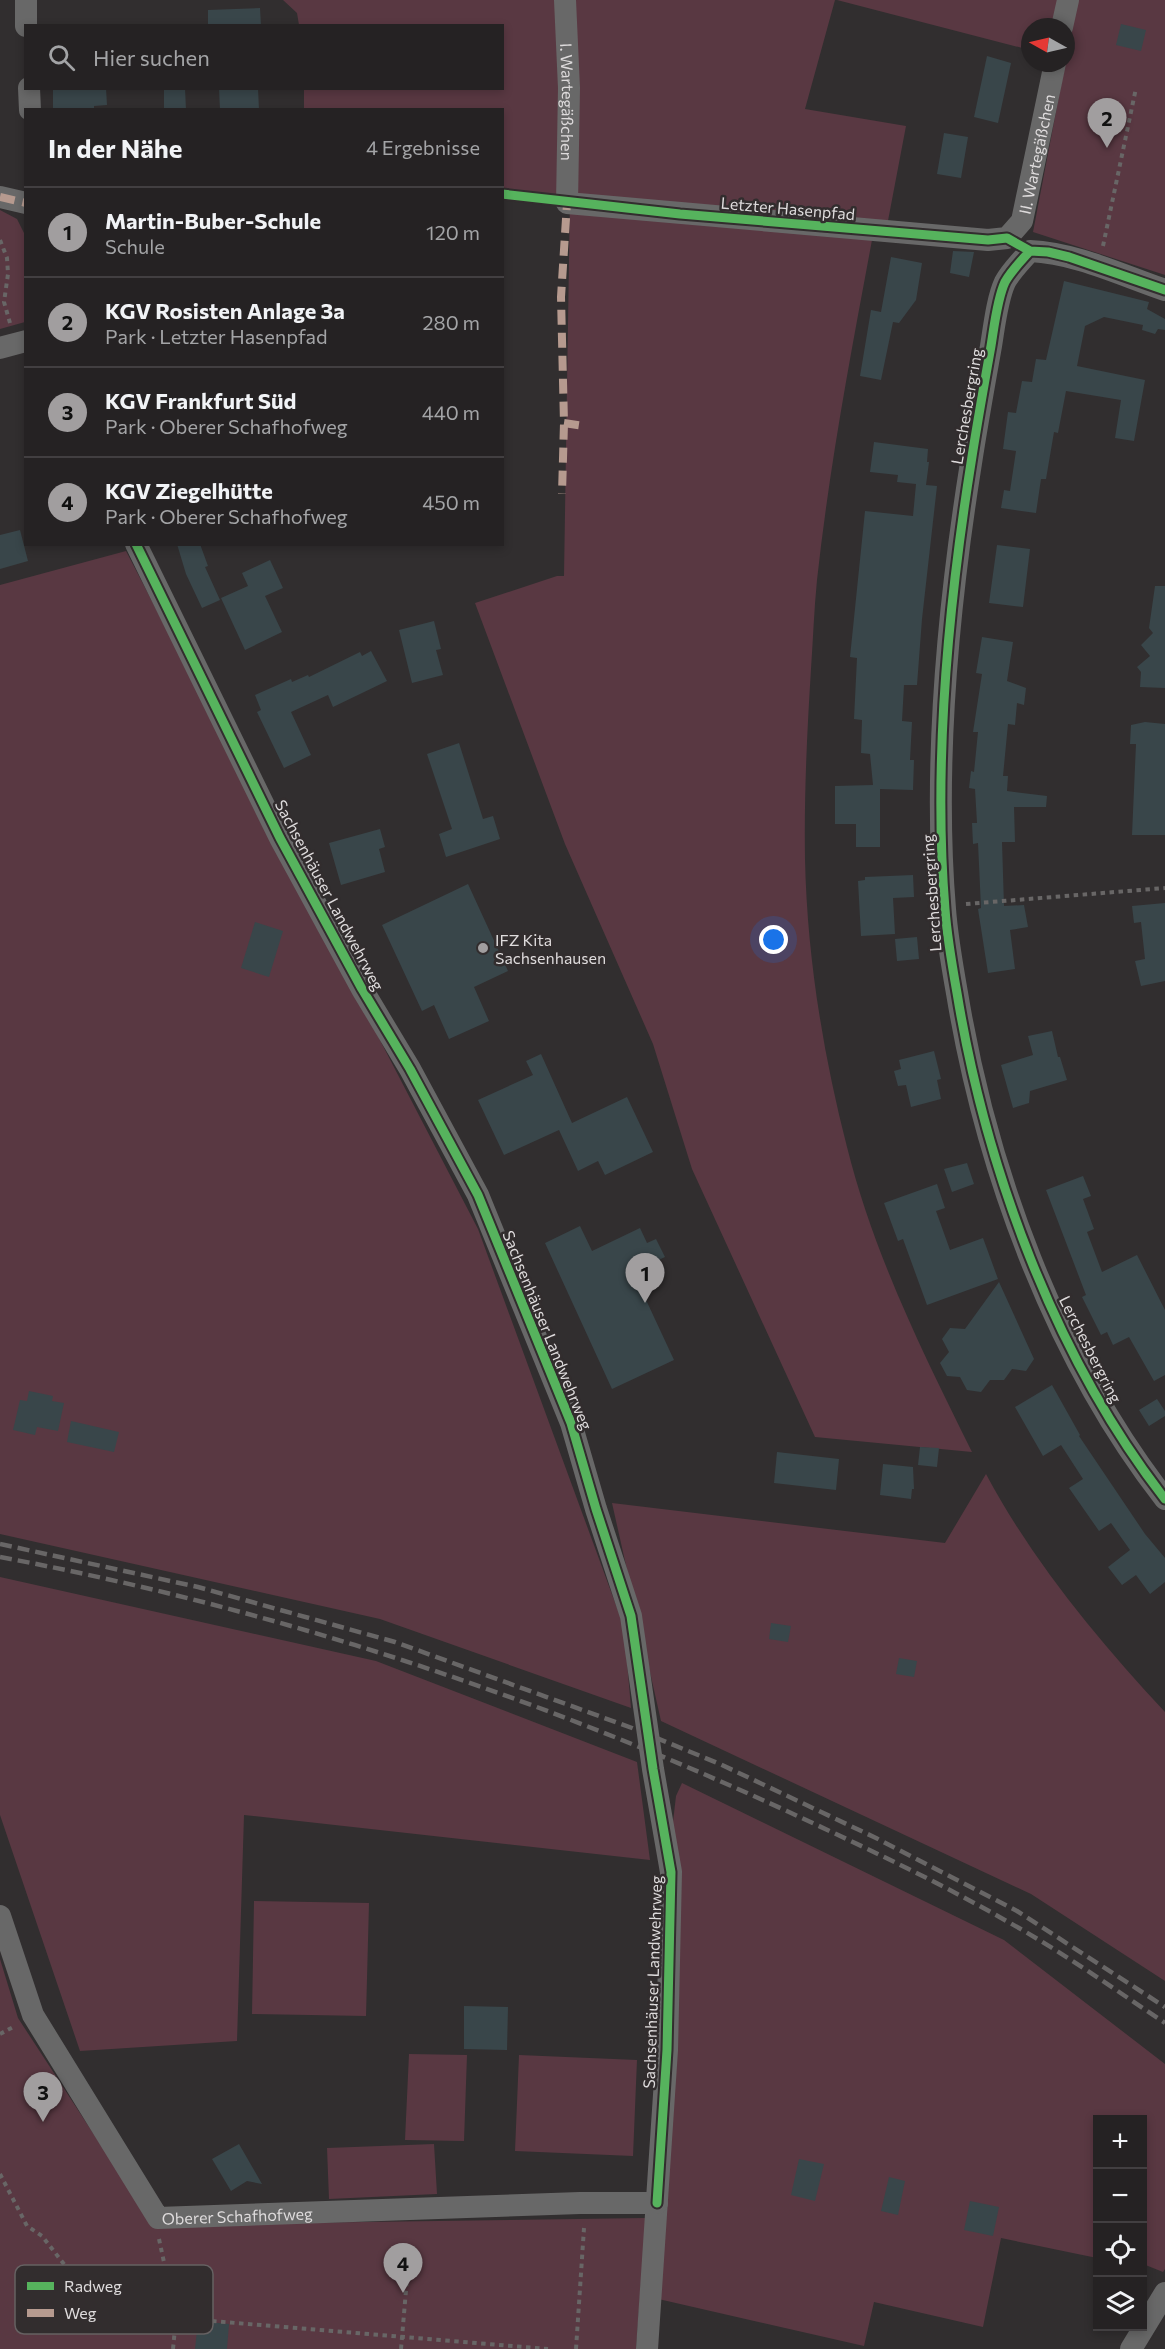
<!DOCTYPE html>
<html lang="de">
<meta charset="utf-8">
<style>
body{margin:0;font-family:Commissioner,sans-serif;background:#2d2a2b;color:#f1f3f6}
.controls{position:absolute;right:18px;bottom:18px;display:grid;overflow:hidden;border-radius:0px;box-shadow:0 3px 9px #0003}
.controls button{width:54px;height:54px;display:grid;place-items:center;padding:0;border:0;border-bottom:2px solid #423f41;background:#252223;color:#f1f3f6;font:30px sans-serif}
.compass{position:absolute;left:1021px;top:18px;width:54px;height:54px;border-radius:50%;background:#252223;box-shadow:0 3px 9px #0003;rotate:278deg}
.you{position:absolute;left:774px;top:940px;width:21px;height:21px;margin:-15px;border:4px solid #fff;border-radius:50%;background:#1a73e8;box-shadow:0 0 0 9px #1a73e833}
.badge{display:grid;place-items:center;width:39px;height:39px;border-radius:50%;background:#a19e9f;color:#111;font-size:20px;font-weight:700}
.pin{position:absolute;translate:-50% -50px;filter:drop-shadow(0 2px 3px #0008)}
.pin::after{content:'';position:absolute;top:32px;width:21px;height:18px;background:inherit;clip-path:polygon(0 0,100% 0,50% 100%)}
.list{margin:0;padding:0;list-style:none}
h2{display:flex;justify-content:space-between;align-items:center;height:78px;margin:0;padding:0 24px;font-size:26px}
h2 small{font-size:20px;font-weight:400;color:#a3a4a6}
.list li{display:grid;grid-template-columns:39px 1fr auto;gap:18px;align-items:center;box-sizing:border-box;height:90px;padding:0 24px;border-top:2px solid #423f41}
.list b{display:block;font-size:22px;white-space:nowrap}
.list p{margin:0;font-size:20px;white-space:nowrap;color:#a3a4a6}
.list em{font-size:20px;font-style:normal;color:#a3a4a6}
.icon{flex:none;width:33px;height:33px;fill:none;stroke:currentColor;stroke-width:2;stroke-linecap:round;stroke-linejoin:round}
.map{position:relative;flex:none;width:1165px;height:2349px;overflow:hidden}
.search{position:absolute;background:#252223;box-shadow:0 3px 9px #0003;left:24px;top:24px;width:480px;height:66px;display:flex;align-items:center;gap:15px;box-sizing:border-box;padding:0 21px;border-radius:0px;color:#a3a4a6;font-size:22px}
.panel{position:absolute;background:#252223;box-shadow:0 3px 9px #0003;left:24px;top:108px;width:480px;height:438px;border-radius:0px}
.map>svg:first-child{display:block}
.green{fill:#593842}
.building{fill:#39464a}
.lines{fill:none;stroke-linecap:round;stroke-linejoin:round}
.path{stroke:#686666;stroke-width:4;stroke-dasharray:4.5 4.5;stroke-linecap:butt}
.minor{stroke:#686868;stroke-width:22}
.rail{stroke:#686666;stroke-width:4.5;stroke-dasharray:12 6;stroke-linecap:butt}
.quiet{stroke:#b69a8f;stroke-width:8;stroke-dasharray:15 8;stroke-linecap:butt}
.cycleway-casing{stroke:#322d2e;stroke-width:13}
.cycleway{stroke:#56b35d;stroke-width:9}
.poi-dot{fill:#a19e9f;stroke:#322d2e;stroke-width:2}
.labels{text-anchor:middle;dominant-baseline:central;stroke-width:5;stroke-linejoin:round;paint-order:stroke}
.street-label{font-size:16px;fill:#dedbdc;stroke:#322d2e}
.poi-label{font-size:16px;fill:#dedbdc;stroke:#322d2e;text-anchor:start}
.key{fill:#322d2e;stroke:#666162;stroke-width:1.5}
.key-label{font-size:16px;fill:#dedbdc}
</style>
<div class="map">
<svg width="1165" height="2349" viewBox="0 0 1165 2349">
<rect width="100%" height="100%" fill="#312e2f"/>
<path class="green" d="M283,0h552l-30,109 101,17 -19,100 -12,-2c-22,118 -45,237 -58,356 -3,30 -4,60 -6,89 -4,64 -7,126 -6,190 2,96 18,195 42,288 27,108 76,206 125,305l-157,-15 -123,-268 -39,-125 -88,-200 -90,-241 82,-27h7l6,-379 -67,-9 -1,-78 -198,-1v-20l198,-1v-62l-203,-1 -2,-12z
M837,0h328v275l-132,-43 36,-188 -3,-2v-15h-36v23z
M0,210l17,9 8,16v87l-25,7z
M126,551l352,678 146,398 7,81 -251,-89 -380,-85v-949z
M986,1474c47,88 112,166 179,238v269l-134,-87 -370,-173 -49,-218 333,40z
M0,1577l376,84 261,101 13,98 -406,-45 -7,226 -157,10 -80,-236z
M682,1783l322,157 161,124v205l-2,3 -20,-8 -1,-144h-44l-1,138 -96,-20 -18,89 -109,-25 -10,44 -210,-48 19,-476 3,-26z
M254,1901l115,2 -3,113 -114,-2z
M0,1959l18,59 135,207 493,-7 -10,131h-636z
M409,2054l58,1 -3,86 -59,-1z
M519,2055l118,5 -4,96 -118,-5z
M434,2144l3,50 -108,5 -2,-51z"/>
<path class="building" d="M260,8l1,18h-53v-16z
M1121,24l25,6 -5,21 -25,-6z
M987,56l24,7 -13,60 -24,-6z
M53,88h53l1,17 -13,1v4h-41z
M164,88h21l1,22h-22z
M219,88h39l1,22h-39z
M944,133l24,4 -7,41 -24,-4z
M953,251l21,1 -5,25 -19,-4z
M891,257l31,6 -6,37 -17,23 -6,-1 -12,58 -21,-4 11,-66 10,2z
M1064,281l85,21 -2,7 18,10v11l-7,-1 -3,5 -13,-4 1,-5 -39,-8 -19,9 -8,40 68,14 -11,61 -19,-3 6,-38 -55,-9 -8,42 -4,-1 -8,47h-5l-5,34 -35,-5 3,-18 6,1 6,-40 -13,-2 5,-37 8,1 6,-32 10,1 4,-23 10,1z
M874,442l54,7 -1,13h2l-3,23 11,1 -15,133 -5,66h-13l-2,36 10,1 -2,38h4l-1,30 -33,-1v58h-24v-23h-21v-38l38,-1 -3,-31 -9,-1 1,-33 -8,-1 3,-61 -7,-1 15,-146 48,5 3,-32 -19,-2 1,-7 -28,-3z
M20,530l8,31 -28,8v-34z
M177,544h23l8,22 -3,1 15,33 -18,8 -16,-34z
M997,545l33,4 -7,58 -34,-4z
M270,560l13,28 -18,8 17,36 -37,18 -24,-52 27,-12 -6,-13z
M1155,586h10v102l-25,-1 1,-15 -4,-5 13,-11 -9,-11 12,-12 -4,-5z
M434,621l7,28 -5,1 7,25 -31,8 -13,-53z
M982,637l31,5 -6,39 19,7 -2,17 -7,-2 -2,22 -7,-1 -5,52h5l-1,15 40,5 -1,11h-32l1,35h-13l2,64 20,-1 4,22 -18,3 5,39 -27,4 -10,-64 3,-1 -3,-65 -5,1 -1,-21h5l-2,-34 -6,-1 2,-17 3,1 4,-40h-5l9,-58 -6,-1z
M371,651l16,30 -54,26 -5,-12 -37,17 20,43 -27,13 -27,-56 4,-2 -6,-15 36,-16 1,3 16,-7 1,2 51,-25 2,4z
M1145,722l20,2v111h-33l4,-91h-6l1,-19z
M459,743l24,76 10,-3 7,23 -54,18 -7,-23 13,-5 -25,-75z
M380,829l5,18 -6,2 6,23 -44,13 -12,-42z
M913,875l1,22 -21,1 2,36 -34,2 -3,-55 7,-1v-3z
M468,884l40,87 -34,16 15,34 -40,18 -15,-34 -12,6 -40,-86z
M1165,903v78l-24,5 -6,-25 10,-2 -4,-37 -7,1 -2,-17z
M255,922l28,9 -14,46 -28,-9z
M917,937l2,22 -22,2 -2,-22z
M1052,1031l6,26h2l7,23 -37,11 -1,12 -16,5 -12,-43 32,-10 -5,-19z
M934,1051l7,28 -4,1 4,19 -30,8 -5,-22 -8,1 -4,-15 7,-2 -2,-9z
M541,1054l31,69 55,-26 26,55 -48,23 -7,-14 -20,10 -19,-41 -55,25 -26,-55 55,-25 -7,-14z
M967,1163l7,21 -22,8 -8,-23z
M1083,1176l8,20 -8,3 11,30 -7,3 15,40 35,-17 28,55v65l-11,6 -25,-44 -16,8 -6,-13 -6,3 -19,-38 4,-2 -40,-105z
M937,1184l8,24 -9,3 14,39 33,-12 15,41 -71,26 -24,-66 -5,2 -14,-38z
M580,1226l12,25 48,-23 7,15 9,-4 9,18 -32,15 41,88 -62,29 -67,-146z
M999,1282l35,77 -8,12 -14,-2 -8,11h-14l-9,12 -14,-2 -7,-13 -13,-1 -7,-13 9,-11 -7,-13 8,-11 15,1z
M1052,1385l28,50 -1,1 66,98 20,24v24l-15,12 -14,-19 -14,10 -14,-18 22,-17 -19,-27 -12,8 -30,-43 14,-9 -22,-34 -18,11 -28,-49z
M29,1391l24,5 -1,5 12,2 -6,28 -21,-4 -2,8 -22,-5 7,-30 7,1z
M1157,1399l8,12v5l-16,10 -10,-16z
M71,1421l48,11 -5,20 -47,-10z
M920,1447l19,1 -2,19 -19,-2z
M777,1452l62,7 -3,31 -62,-7z
M883,1464l30,3 1,22h-2l-1,10 -31,-4z
M771,1623l20,3 -3,16 -19,-3z
M899,1658l18,3 -3,16 -18,-3z
M464,2006l44,1 -1,43 -43,-1z
M239,2144l23,40 -15,-3 -16,10 -19,-32z
M799,2159l25,5 -9,37 -24,-6z
M889,2177l16,4 -7,34 -17,-4z
M970,2201l29,6 -6,29 -29,-6z
M198,2321l31,3 -2,25h-32z"/>
<g class="lines">
<path class="path" d="M0,240l7,18 1,16 -4,28 6,21
M1103,246l33,-158
M966,904l199,-16
M0,2034l15,-8
M0,2174l27,52 15,10 36,46 97,43
M159,2239l17,79 372,31
M173,2349l3,-31
M401,2349l7,-82
M576,2349l8,-121"/>
<g class="minor">
<path id="s1" d="M565,0l4,88 -2,115 421,37 19,-2 15,-17 33,-158"/>
<path d="M26,26v-26"/>
<path d="M1062,27l6,-27"/>
<path d="M29,88l1,22"/>
<path d="M0,197l26,6"/>
<path d="M1165,290c-44,-15 -89,-37 -135,-39 -9,10 -19,20 -25,31 -8,17 -11,46 -14,64 -7,39 -14,78 -20,117 -23,144 -38,300 -26,446 2,28 7,56 12,84 29,176 98,365 208,506"/>
<path d="M0,348l26,-7"/>
<path d="M136,544l144,294 82,151 48,80 68,126 93,228 25,86 35,107 22,153 18,103 -4,178 -20,299"/>
<path id="s2" d="M0,1916l33,99 125,203 422,-15h77"/>
<path d="M1131,2349l34,-56"/>
</g>
<path class="rail" d="M0,1544l198,43 197,55 237,86 88,36 156,74 141,73 148,96
M0,1557c273,51 537,139 789,255 75,35 150,70 221,111 54,30 104,66 155,100"/>
<path class="quiet" d="M0,197l26,6
M559,202l8,1 -6,94 3,126 -2,71
M564,423l20,3"/>
<g class="cycleway-casing">
<path id="cycleway" d="M502,194l178,20 308,26 19,-2 23,13 18,1 21,5 96,33
M1030,251c-9,10 -19,20 -25,31 -8,17 -11,46 -14,64 -7,39 -14,78 -20,117 -23,144 -38,300 -26,446 2,28 7,56 12,84 29,176 98,365 208,506
M136,544l144,294 82,151 48,80 68,126 93,228 25,86 35,107 22,153 18,103 -4,178 -10,153"/>
</g>
<use href="#cycleway" class="cycleway"/>
</g>
<circle class="poi-dot" cx="483" cy="948" r="6"/>
<g class="labels">
<g class="street-label">
<text stroke="none"><textPath href="#s1" startOffset="102">I. Wartegäßchen</textPath></text>
<text stroke="none"><textPath href="#s1" startOffset="736">II. Wartegäßchen</textPath></text>
<text transform="translate(788 208) rotate(5)">Letzter Hasenpfad</text>
<text transform="translate(966 406) rotate(-80)">Lerchesbergring</text>
<text transform="translate(931 893) rotate(-94)">Lerchesbergring</text>
<text transform="translate(330 895) rotate(62)">Sachsenhäuser Landwehrweg</text>
<text transform="translate(548 1330) rotate(68)">Sachsenhäuser Landwehrweg</text>
<text transform="translate(1091 1349) rotate(63)">Lerchesbergring</text>
<text transform="translate(652 1982) rotate(-88)">Sachsenhäuser Landwehrweg</text>
<text stroke="none"><textPath href="#s2" startOffset="422">Oberer Schafhofweg</textPath></text>
</g>
<g class="poi-label">
<text x="495" y="939">IFZ Kita<tspan x="495" dy="18">Sachsenhausen</tspan></text>
</g>
</g>
<rect x="15" y="2265" width="198" height="69" rx="9" class="key"/>
<rect x="27" y="2282" width="27" height="8" fill="#56b35d"/>
<rect x="27" y="2309" width="27" height="8" fill="#b69a8f"/>
<g class="key-label">
<text x="64" y="2292">Radweg</text>
<text x="64" y="2319">Weg</text>
</g>
</svg>
<div class="controls">
<button>+</button>
<button>−</button>
<button><svg class="icon" aria-label="locate" viewBox="0 0 24 24"><circle cx="12" cy="12" r="6"/><path d="M12 2v4M12 18v4M2 12h4M18 12h4"/></svg></button>
<button><svg class="icon" aria-label="layers" viewBox="0 0 24 24"><path d="M12 4l9 5-9 5-9-5zM3 14l9 5 9-5"/></svg></button>
</div>
<svg class="compass" viewBox="-18 -18 36 36"><path d="M0-13l5 13h-10z" fill="#e53935"/><path d="M0 13l5-13h-10z" fill="#a3a4a6"/></svg>
<div class="you"></div>
<div class="pin badge" style="left:645px;top:1303px">1</div>
<div class="pin badge" style="left:1107px;top:148px">2</div>
<div class="pin badge" style="left:43px;top:2122px">3</div>
<div class="pin badge" style="left:403px;top:2293px">4</div>
<div class="search"><svg class="icon" aria-label="search" viewBox="0 0 24 24"><circle cx="10" cy="10" r="6"/><path d="M15 15l6 6"/></svg>Hier suchen</div>
<section class="panel">
<h2>In der Nähe<small>4 Ergebnisse</small></h2>
<ul class="list">
<li><span class="badge">1</span><div><b>Martin-Buber-Schule</b><p>Schule</p></div><em>120 m</em></li>
<li><span class="badge">2</span><div><b>KGV Rosisten Anlage 3a</b><p>Park · Letzter Hasenpfad</p></div><em>280 m</em></li>
<li><span class="badge">3</span><div><b>KGV Frankfurt Süd</b><p>Park · Oberer Schafhofweg</p></div><em>440 m</em></li>
<li><span class="badge">4</span><div><b>KGV Ziegelhütte</b><p>Park · Oberer Schafhofweg</p></div><em>450 m</em></li>
</ul>
</section>
</div>
